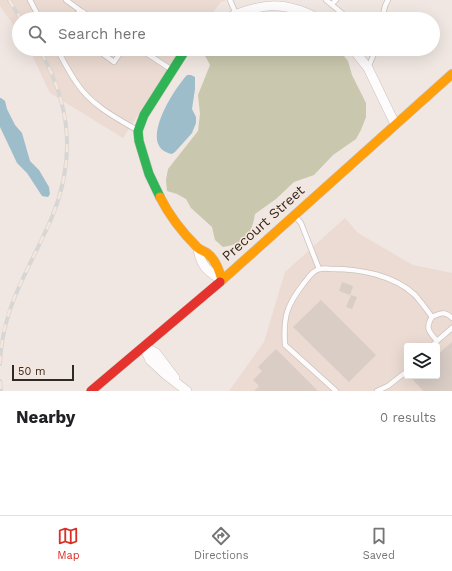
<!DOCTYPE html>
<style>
body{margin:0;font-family:"Work Sans",sans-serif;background:#f6f6f6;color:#202124}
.controls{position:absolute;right:12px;bottom:12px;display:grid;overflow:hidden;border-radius:4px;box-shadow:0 4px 16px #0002}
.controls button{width:36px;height:36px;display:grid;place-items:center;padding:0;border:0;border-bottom:1px solid #e0e0e0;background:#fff;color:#202124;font:20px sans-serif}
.scale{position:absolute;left:12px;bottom:10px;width:62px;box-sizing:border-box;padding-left:4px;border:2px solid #302a26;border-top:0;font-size:11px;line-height:14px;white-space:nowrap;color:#302a26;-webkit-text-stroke:3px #f6e6dc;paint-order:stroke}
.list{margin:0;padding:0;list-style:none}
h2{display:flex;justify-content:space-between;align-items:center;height:52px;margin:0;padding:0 16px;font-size:17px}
h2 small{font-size:13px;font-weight:400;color:#757577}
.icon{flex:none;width:22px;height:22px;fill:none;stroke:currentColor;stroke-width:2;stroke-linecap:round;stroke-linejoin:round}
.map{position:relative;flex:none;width:452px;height:391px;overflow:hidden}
.search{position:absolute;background:#fff;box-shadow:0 4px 16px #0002;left:12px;right:12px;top:12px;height:44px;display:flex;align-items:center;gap:10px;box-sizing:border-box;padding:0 14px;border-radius:22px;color:#757577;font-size:15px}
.sheet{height:124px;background:#fff}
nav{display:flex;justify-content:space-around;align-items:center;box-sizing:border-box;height:56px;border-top:1px solid #e0e0e0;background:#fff;font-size:11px;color:#757577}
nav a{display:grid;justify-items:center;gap:2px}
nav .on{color:#d93025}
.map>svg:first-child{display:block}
.built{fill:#ebdbd2;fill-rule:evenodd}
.forest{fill:#c9c7ad}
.water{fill:#9dbdca}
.building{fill:#d9cdc6}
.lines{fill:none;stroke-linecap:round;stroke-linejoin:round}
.lane-casing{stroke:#cac3bf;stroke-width:6}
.street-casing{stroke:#cac3bf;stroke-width:10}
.fast-casing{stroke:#cac3bf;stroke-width:10}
.slow-casing{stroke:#cac3bf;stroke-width:10}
.jam-casing{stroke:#cac3bf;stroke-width:10}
.lane{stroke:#fdfbfb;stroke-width:4.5}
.street{stroke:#fdfbfb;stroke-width:9}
.fast{stroke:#30b455;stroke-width:9}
.slow{stroke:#ff9f0a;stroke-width:9}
.jam{stroke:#e5322d;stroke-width:9}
.rail-casing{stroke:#d8d6d4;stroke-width:4}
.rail{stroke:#f6e6dc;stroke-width:2.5;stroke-dasharray:8;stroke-linecap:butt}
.labels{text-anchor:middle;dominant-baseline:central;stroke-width:3;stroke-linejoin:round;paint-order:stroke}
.street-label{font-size:14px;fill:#302a26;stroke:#f6e6dc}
</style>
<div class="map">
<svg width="452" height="391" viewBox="0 0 452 391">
<rect width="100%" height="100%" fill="#f0e7e2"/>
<path class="built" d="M0,0h226l-6,3 -12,16h-189v14l-19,-27z
M29,49h152l-58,89 -73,-45z
M345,218l13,15 55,32 39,8v118h-223l35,-49 21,-70zM407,346h30v30h-30z"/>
<path class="forest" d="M203,49h135l10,12 4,14 14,28v14l-5,13 -5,9 -23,16 -19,20 -20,7 -18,17 -21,15c-3,20 -11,30 -32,33l-8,-7 -3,-13 -21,-19 -5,-9 -9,-5 -10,-3 -1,-11 2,-11 30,-38 2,-17 -2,-19 12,-30 -7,-13z"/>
<path class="water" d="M187,75h4l4,2v12l-3,20 4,8v6l-4,10 -17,19 -3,2c-36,-7 2,-65 15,-79z
M0,98h1l4,3 2,8 8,16 7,8 8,28 9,9 10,17 1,7 -2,3 -6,-1 -15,-23 -10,-10 -17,-36z"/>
<path class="building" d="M342,282l11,4 -3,9 -11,-4z
M351,295l6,2 -5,12 -6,-2z
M321,300l55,55 -27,27 -56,-55z
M452,342v49h-29l-13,-15h27v-21z
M276,349l42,42h-64l5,-5 -6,-6 9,-9 -4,-4z"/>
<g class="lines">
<g class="lane-casing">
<path id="lane" d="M30,0l10,19
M66,0l15,11 -12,8
M230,0l6,14
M326,0l23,19
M332,4l4,-4
M81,11l13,8
M382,19l3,-13 3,-6
M57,49c6,11 12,23 19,33 14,22 38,35 61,48
M96,49l18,13 9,-13
M140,49l32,21
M368,68l8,-19
M295,216l6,7 18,46
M432,317c8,-4 13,-6 20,1
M437,341l15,-13
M336,391l-51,-46c-2,-29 2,-40 19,-62 5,-6 9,-13 16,-14 4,-1 9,0 12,0 28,0 62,6 83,26 6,7 12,15 17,22 -7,11 -3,15 5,24l-5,5
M377,391l11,-5 19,-15"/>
</g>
<g class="street-casing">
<path id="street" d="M225,19c37,-16 58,-19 94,0
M353,49l15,19 27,56
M198,249c3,17 9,22 24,31
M144,347l6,13 15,14 22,17
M144,347l12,6 19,25"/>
</g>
<g class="fast-casing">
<path id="fast" d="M160,197l-11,-23 -10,-33 -1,-10 6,-16 42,-66"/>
</g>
<g class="slow-casing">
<path id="slow" d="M160,197c9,18 23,36 37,50 3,3 7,4 10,6 9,7 12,17 15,27
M220,282l232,-208"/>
</g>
<g class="jam-casing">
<path id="jam" d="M91,391l129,-109"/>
</g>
<use href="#lane" class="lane"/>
<use href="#street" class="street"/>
<use href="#fast" class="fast"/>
<use href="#slow" class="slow"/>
<use href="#jam" class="jam"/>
<g class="rail-casing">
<path id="rail" d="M9,0l12,19
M0,364c2,-59 30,-95 52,-147 24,-59 19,-113 -13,-168
M0,381l1,10"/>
</g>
<use href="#rail" class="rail"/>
</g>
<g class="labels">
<g class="street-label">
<text transform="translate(263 223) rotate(-42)">Precourt Street</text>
</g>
</g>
</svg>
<div class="controls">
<button><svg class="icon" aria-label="layers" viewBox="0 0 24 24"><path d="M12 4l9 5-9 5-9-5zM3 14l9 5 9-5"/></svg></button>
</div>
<div class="scale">50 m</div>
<div class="search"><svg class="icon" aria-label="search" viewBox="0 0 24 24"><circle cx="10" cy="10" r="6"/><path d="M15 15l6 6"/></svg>Search here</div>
</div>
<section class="sheet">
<h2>Nearby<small>0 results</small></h2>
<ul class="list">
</ul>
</section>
<nav>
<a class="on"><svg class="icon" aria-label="map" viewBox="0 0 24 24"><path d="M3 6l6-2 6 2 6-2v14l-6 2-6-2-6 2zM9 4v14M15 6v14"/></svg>Map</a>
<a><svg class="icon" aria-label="directions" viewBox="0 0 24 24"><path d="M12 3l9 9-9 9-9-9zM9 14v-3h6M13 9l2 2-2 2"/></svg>Directions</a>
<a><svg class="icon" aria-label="saved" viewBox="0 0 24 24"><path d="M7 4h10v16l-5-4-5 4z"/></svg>Saved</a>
</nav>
